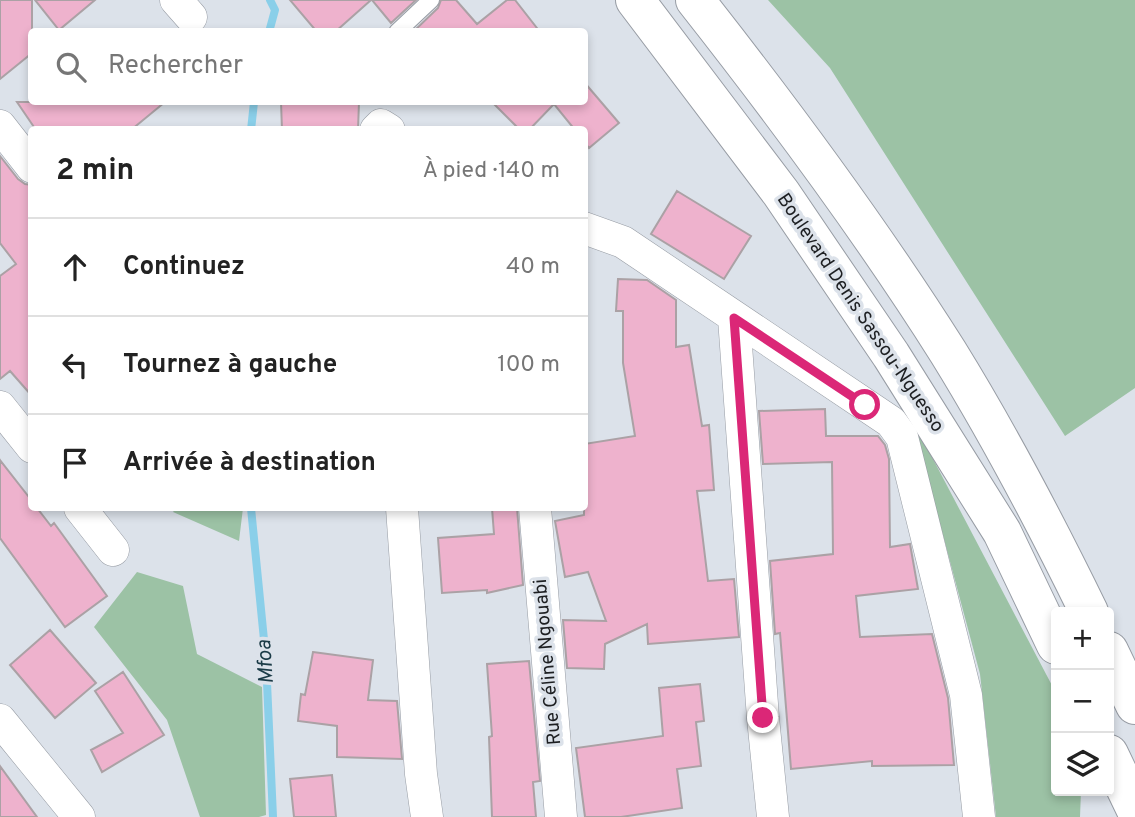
<!DOCTYPE html>
<html lang="fr">
<meta charset="utf-8">
<style>
body{margin:0;font-family:Overpass,sans-serif;background:#f2f2f2;color:#222}
.controls{position:absolute;right:21px;bottom:21px;display:grid;overflow:hidden;border-radius:7px;box-shadow:0 4px 10px #0003}
.controls button{width:63px;height:63px;display:grid;place-items:center;padding:0;border:0;border-bottom:2px solid #e0e0e0;background:#fff;color:#222;font:35px sans-serif}
.stop{position:absolute;width:21px;height:21px;margin:-16px;border:5px solid #db2777;border-radius:50%;background:#fff}
.stop.end{background:#db2777;border-color:#fff;box-shadow:0 2px 7px #0008}
.list{margin:0;padding:0;list-style:none}
h2{display:flex;justify-content:space-between;align-items:center;height:91px;margin:0;padding:0 28px;font-size:30px}
h2 small{font-size:23px;font-weight:400;color:#767676}
.list li{display:grid;grid-template-columns:46px 1fr auto;gap:21px;align-items:center;box-sizing:border-box;height:98px;padding:0 28px;border-top:2px solid #e0e0e0}
.list b{display:block;font-size:26px;white-space:nowrap}
.list em{font-size:23px;font-style:normal;color:#767676}
.icon{flex:none;width:38px;height:38px;fill:none;stroke:currentColor;stroke-width:2;stroke-linecap:round;stroke-linejoin:round}
.map{position:relative;flex:none;width:1135px;height:817px;overflow:hidden}
.search{position:absolute;background:#fff;box-shadow:0 4px 10px #0003;left:28px;top:28px;width:560px;height:77px;display:flex;align-items:center;gap:18px;box-sizing:border-box;padding:0 24px;border-radius:7px;color:#767676;font-size:26px}
.panel{position:absolute;background:#fff;box-shadow:0 4px 10px #0003;left:28px;top:126px;width:560px;height:385px;border-radius:7px}
.map>svg:first-child{display:block}
.green{fill:#9cc2a5}
.lines{fill:none;stroke-linecap:round;stroke-linejoin:round}
.stream{stroke:#8acfe9;stroke-width:8}
.building{fill:#eeb2cd;stroke:#aba1a5;stroke-width:2}
.service-casing{stroke:#979ca4;stroke-width:18}
.minor-casing{stroke:#979ca4;stroke-width:33}
.primary-casing{stroke:#979ca4;stroke-width:40}
.service{stroke:#fff;stroke-width:16}
.minor{stroke:#fff;stroke-width:32}
.primary{stroke:#fff;stroke-width:38}
.route{stroke:#db2777;stroke-width:9}
.labels{text-anchor:middle;dominant-baseline:central;stroke-width:7;stroke-linejoin:round;paint-order:stroke}
.street-label{font-size:19px;fill:#1d1f22;stroke:#dce2ea}
.water-label{font-size:21px;font-style:italic;fill:#1a3a46;stroke:#dce2ea}
</style>
<div class="map">
<svg width="1135" height="817" viewBox="0 0 1135 817">
<rect width="100%" height="100%" fill="#dce2ea"/>
<path class="green" d="M768,0h367v388l-70,48 -235,-368z
M912,419l144,274v98h25l-1,26h-84l-16,-143z
M176,508h67l-4,33 -66,-29z
M137,572l46,14 14,68 65,33 4,128 -7,2h-59l-33,-97 -73,-93z"/>
<g class="lines">
<path class="stream" d="M269,32l6,-22 -5,-10
M251,130l3,-28
M251,508l15,152 7,157"/>
</g>
<path class="building" d="M0,0h32v53l-32,26z
M35,0h60l-36,30z
M290,0h81l-36,32h-18z
M372,0h44l-25,23z
M441,0h15l21,24 30,-24h8l25,32h-127l25,-24z
M584,82l35,41 -30,25 -5,-6v-12h-9l-21,-26 -25,26h-9l-28,-28h92z
M17,102h148l-34,28h-95z
M281,102h78l-1,28h-76z
M0,156l18,23 7,5 7,1v211l-22,-25 -10,8v-103l16,-12 -16,-21z
M677,191l74,45 -27,43 -73,-45z
M618,279l29,1 29,20v47l13,-2 13,81 7,-1 5,65 -17,1 11,90 26,-2 5,58 -91,7 -1,-20 -42,20 -1,25 -37,-1 -4,-48 43,1 -18,-49 -23,5 -10,-56 29,-6v-71l51,-8 -12,-73v-52h-7z
M825,409l1,27h52l7,9 4,14 1,88 20,-3 8,45 -62,7 4,41 72,-3 16,64 6,67 -82,1v-5l-81,8 -11,-136 -5,1 -5,-73 63,-7 -1,-92 -69,2 -4,-53z
M0,460l32,41v7h5l14,18 3,-3 53,73 -42,31 -65,-89z
M492,508h25l6,77 -36,8v-3l-45,3 -4,-55 56,-4z
M50,630l46,53 -41,35 -45,-53z
M313,652l60,8 -5,40 29,1 5,58 -65,-2v-31l-39,-5 3,-27 4,1z
M529,661l11,120 -7,1 3,35h-44l-3,-80 3,-1 -5,-72z
M123,672l41,63 -62,37 -11,-22 32,-17 -28,-42z
M700,684l4,37 -8,1 5,44 -24,3 5,39 -61,9h-36l-9,-69 87,-12 -4,-48z
M0,766l37,51h-37z
M332,775l4,42h-42l-4,-38z"/>
<g class="lines">
<g class="service-casing">
<path id="service" d="M397,32l34,-32"/>
</g>
<g class="minor-casing">
<path id="minor" d="M176,0l15,17
M0,126l32,41
M376,130l5,-5 8,5
M584,228l39,14 268,180 11,15 64,258 13,122
M734,318l29,400 10,99
M0,407l32,40
M80,508l33,42
M402,508l19,266 6,43
M535,508l26,309
M0,720l79,97"/>
</g>
<g class="primary-casing">
<path id="primary" d="M635,0l146,193 110,162 111,177 54,113
M695,0c89,113 176,230 253,352 52,84 98,172 141,260
M1109,651l26,54
M1109,754l26,54"/>
</g>
<use href="#service" class="service"/>
<use href="#minor" class="minor"/>
<use href="#primary" class="primary"/>
</g>
<g class="lines">
<path class="route" d="M763,718l-29,-400 131,87"/>
</g>
<g class="labels">
<g class="street-label">
<text transform="translate(860 313) rotate(56)">Boulevard Denis Sassou-Nguesso</text>
<text transform="translate(548 662) rotate(-95)">Rue Céline Ngouabi</text>
</g>
<g class="water-label">
<text transform="translate(266 662) rotate(-94)">Mfoa</text>
</g>
</g>
</svg>
<div class="controls">
<button>+</button>
<button>−</button>
<button><svg class="icon" aria-label="layers" viewBox="0 0 24 24"><path d="M12 4l9 5-9 5-9-5zM3 14l9 5 9-5"/></svg></button>
</div>
<div class="stop" style="left:865px;top:405px"></div>
<div class="stop end" style="left:763px;top:718px"></div>
<div class="search"><svg class="icon" aria-label="search" viewBox="0 0 24 24"><circle cx="10" cy="10" r="6"/><path d="M15 15l6 6"/></svg>Rechercher</div>
<section class="panel">
<h2>2 min<small>À pied · 140 m</small></h2>
<ul class="list">
<li><svg class="icon" aria-label="ahead" viewBox="0 0 24 24"><path d="M12 20V5M6 11l6-6 6 6"/></svg><div><b>Continuez</b></div><em>40 m</em></li>
<li><svg class="icon" aria-label="left" viewBox="0 0 24 24"><path d="M17 20v-9H6M10 6l-5 5 5 5"/></svg><div><b>Tournez à gauche</b></div><em>100 m</em></li>
<li><svg class="icon" aria-label="arrive" viewBox="0 0 24 24"><path d="M6 21V4h12l-3 4 3 4H6"/></svg><div><b>Arrivée à destination</b></div></li>
</ul>
</section>
</div>
